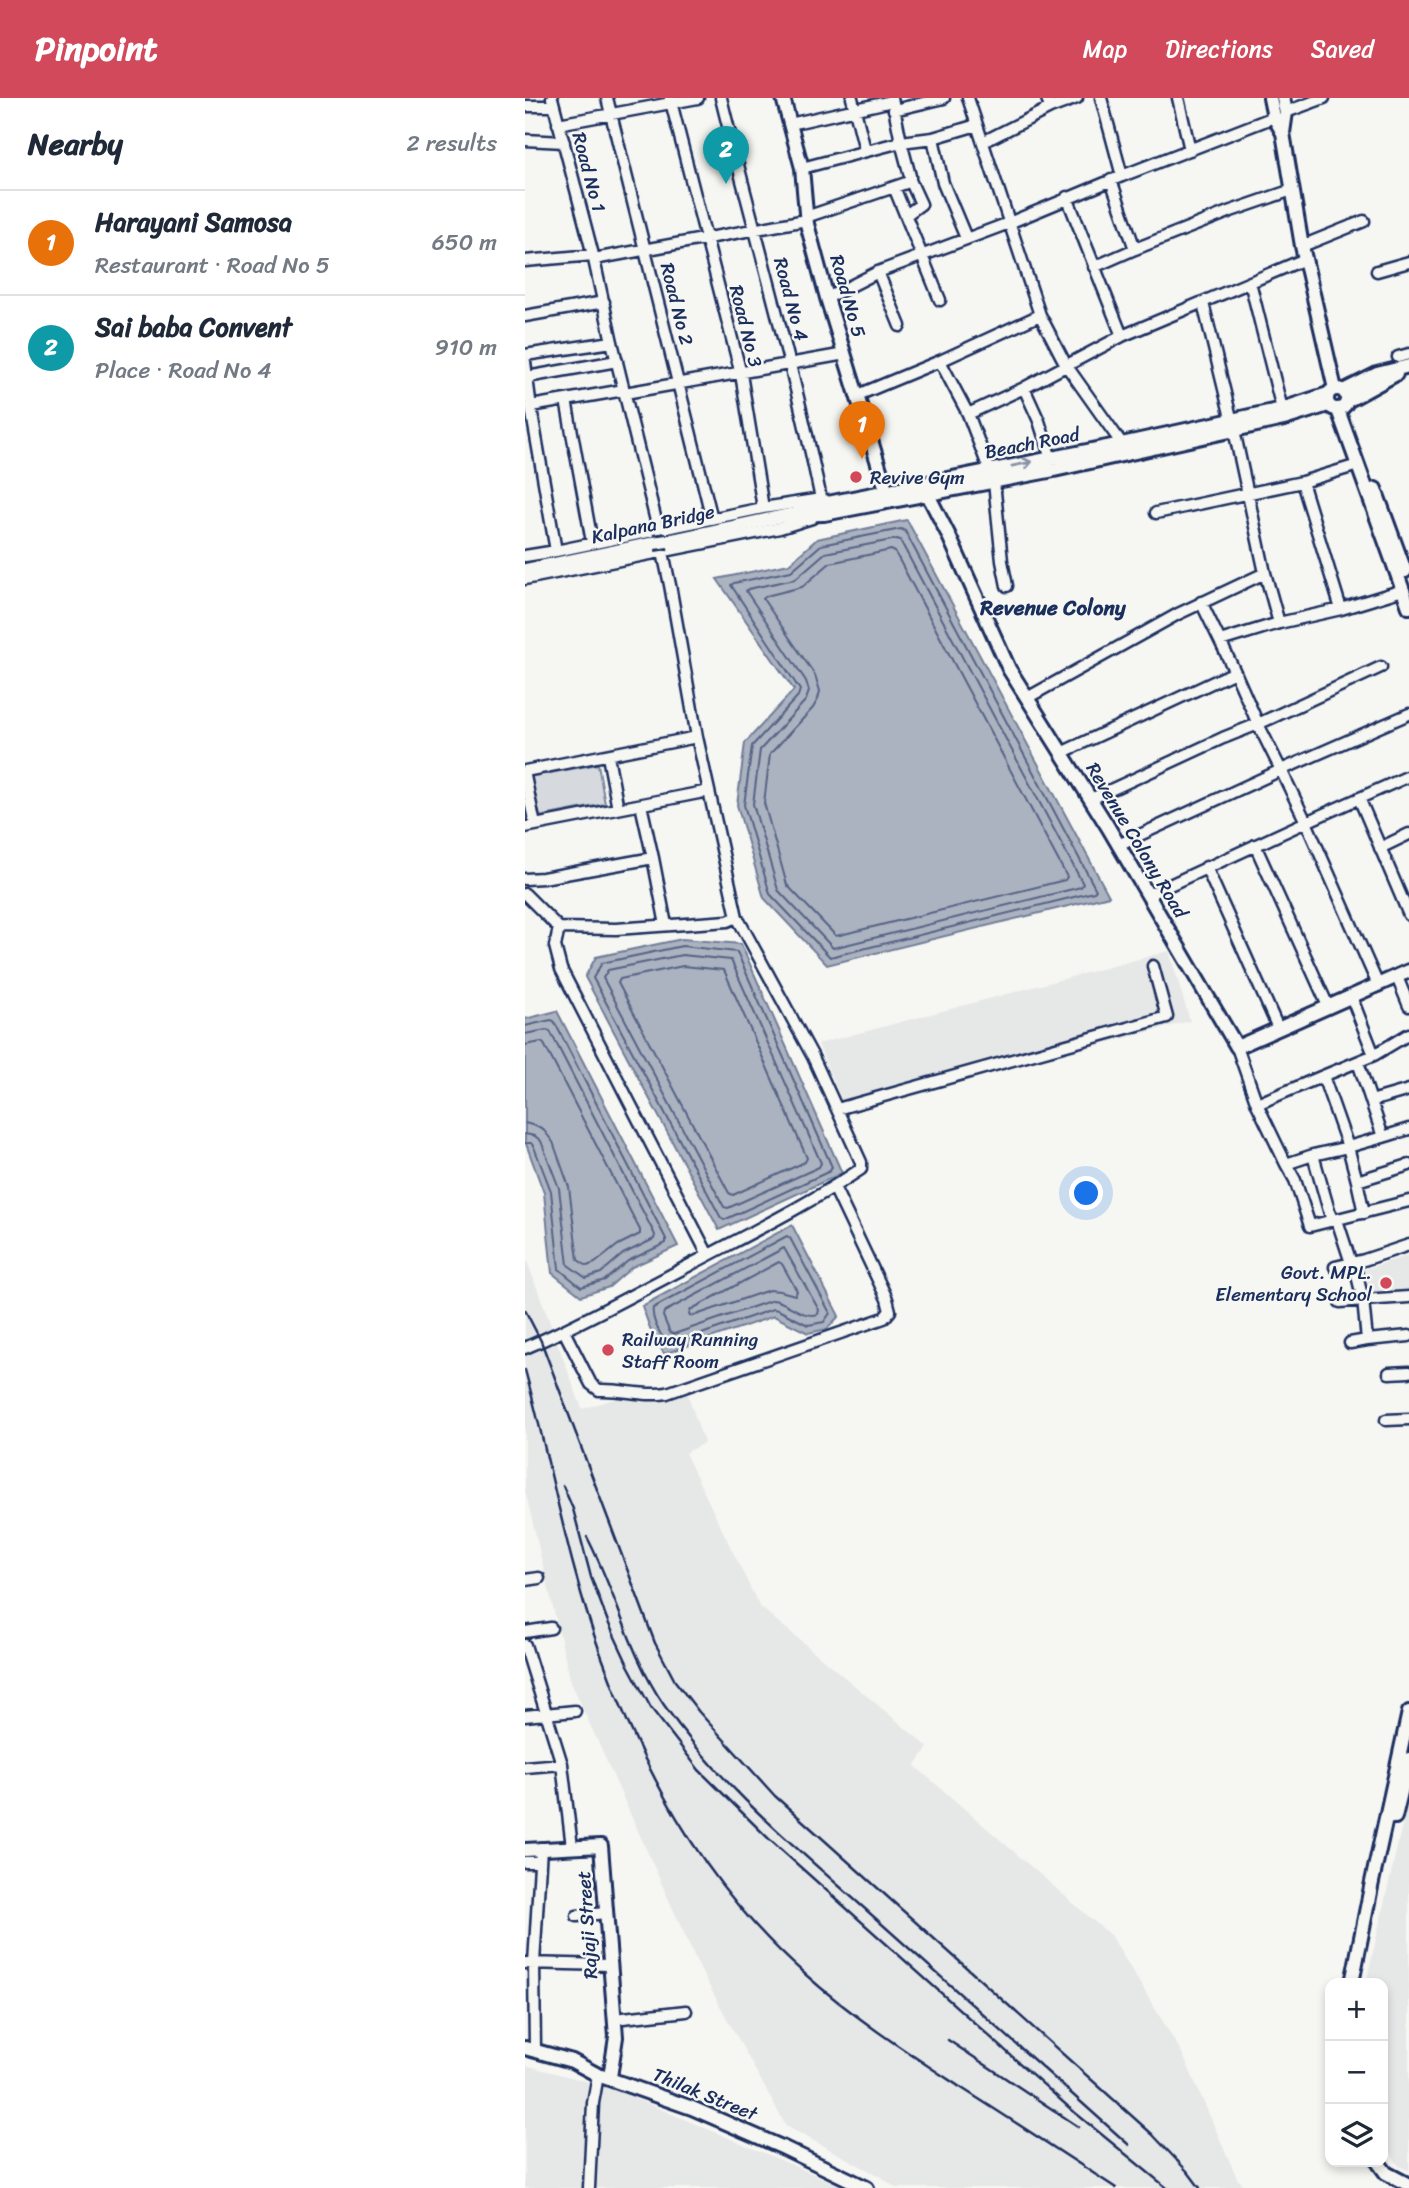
<!DOCTYPE html>
<meta charset="utf-8">
<style>
body{margin:0;font-family:Sriracha,sans-serif;background:#f2f2f3;color:#1f2937}
.controls{position:absolute;right:21px;bottom:21px;display:grid;overflow:hidden;border-radius:14px;box-shadow:0 4px 10px #0003}
.controls button{width:63px;height:63px;display:grid;place-items:center;padding:0;border:0;border-bottom:2px solid #e0e1e3;background:#fff;color:#1f2937;font:35px sans-serif}
.you{position:absolute;left:562px;top:1096px;width:24px;height:24px;margin:-18px;border:5px solid #fff;border-radius:50%;background:#1a73e8;box-shadow:0 0 0 10px #1a73e833}
.badge{display:grid;place-items:center;width:46px;height:46px;border-radius:50%;background:#d1495b;color:#fff;font-size:23px;font-weight:700}
.pin{position:absolute;translate:-50% -58px;filter:drop-shadow(0 2px 4px #0008)}
.pin::after{content:'';position:absolute;top:37px;width:24px;height:21px;background:inherit;clip-path:polygon(0 0,100% 0,50% 100%)}
.list{margin:0;padding:0;list-style:none}
h2{display:flex;justify-content:space-between;align-items:center;height:91px;margin:0;padding:0 28px;font-size:30px}
h2 small{font-size:23px;font-weight:400;color:#747a83}
.list li{display:grid;grid-template-columns:46px 1fr auto;gap:21px;align-items:center;box-sizing:border-box;height:105px;padding:0 28px;border-top:2px solid #e0e1e3}
.list b{display:block;font-size:26px;white-space:nowrap}
.list p{margin:0;font-size:23px;white-space:nowrap;color:#747a83}
.list em{font-size:23px;font-style:normal;color:#747a83}
.icon{flex:none;width:38px;height:38px;fill:none;stroke:currentColor;stroke-width:2;stroke-linecap:round;stroke-linejoin:round}
.map{position:relative;flex:none;width:884px;height:2090px;overflow:hidden}
header{display:flex;align-items:center;gap:42px;box-sizing:border-box;height:98px;padding:0 35px;background:#d1495b;color:#fff}
header strong{font-size:33px}
nav{display:flex;gap:38px;margin-inline-start:auto;font-size:24px}
main{display:flex}
aside{flex:1;background:#fff}
.map>svg:first-child{display:block}
.built{fill:#e6e7e7}
.green{fill:#d6d9dd;stroke:#78849e;stroke-width:2}
.water{fill:#abb2c0;stroke:#717e99;stroke-width:2}
.lines{fill:none;stroke-linecap:round;stroke-linejoin:round}
.shore{stroke:#556385;stroke-width:2}
.minor-casing{stroke:#1b2f5e;stroke-width:15}
.tertiary-casing{stroke:#1b2f5e;stroke-width:18}
.secondary-casing{stroke:#1b2f5e;stroke-width:18}
.minor{stroke:#f6f6f2;stroke-width:10}
.tertiary{stroke:#f6f6f2;stroke-width:12}
.secondary{stroke:#f6f6f2;stroke-width:12}
.rail{stroke:#1b2f5e;stroke-width:2.5}
.secondary-bridge-casing{stroke:#1b2f5e;stroke-width:18;stroke-linecap:butt}
.secondary-bridge{stroke:#f6f6f2;stroke-width:12}
.oneway{stroke:#8892a8}
.poi-dot{fill:#d1495b;stroke:#f6f6f2;stroke-width:2.5}
.labels{text-anchor:middle;dominant-baseline:central;stroke-width:5;stroke-linejoin:round;paint-order:stroke}
.street-label{font-size:19px;fill:#1b2f5e;stroke:#f6f6f2}
.poi-label{font-size:19px;fill:#1b2f5e;stroke:#f6f6f2;text-anchor:start}
.neighbourhood-label{font-size:21px;font-weight:bold;fill:#1b2f5e;stroke:#f6f6f2}
</style>
<header>
<strong>Pinpoint</strong>
<nav><a>Map</a><a>Directions</a><a>Saved</a></nav>
</header>
<main>
<aside>
<h2>Nearby<small>2 results</small></h2>
<ul class="list">
<li><span class="badge" style="background:#e8710a">1</span><div><b>Harayani Samosa</b><p>Restaurant · Road No 5</p></div><em>650 m</em></li>
<li><span class="badge" style="background:#0f9aa8">2</span><div><b>Sai baba Convent</b><p>Place · Road No 4</p></div><em>910 m</em></li>
</ul>
</aside>
<div class="map">
<svg width="884" height="2090" viewBox="0 0 884 2090">
<rect width="100%" height="100%" fill="#f6f6f2"/>
<filter id="ink" filterUnits="userSpaceOnUse"><feTurbulence type="fractalNoise" baseFrequency=".0143" numOctaves="2"/><feDisplacementMap in="SourceGraphic" scale="14" xChannelSelector="R" yChannelSelector="G"/><feConvolveMatrix kernelMatrix="1 2 1 2 8 2 1 2 1" color-interpolation-filters="sRGB"/></filter>
<g filter="url(#ink)">
<path class="built" d="M644,853l21,70 -344,90 -28,-67z
M884,1157v40l-44,2 -5,-26z
M0,1158l57,153 35,-11 31,3 39,-9 17,51 -19,10 74,153 169,141 -13,19 196,170 71,117 55,125 9,10h-350l-15,-11 -95,-51 -85,-155 -130,-289 -46,-192z
M884,1697v376l-11,-6 -15,-26v-156h-17z
M0,1967l86,23 235,100h-321z"/>
<path class="green" d="M73,666l7,40 -67,13 -9,-40z"/>
<path class="water" d="M382,422l202,376 -282,69 -63,-67 -27,-93 8,-62 49,-53 -77,-111 72,-15 28,-25z
M157,841l59,5 101,229 -123,57 -134,-253 11,-20z
M32,913l121,235 -46,21 -23,20 -28,9 -29,-23 -8,-80 -19,-52v-122z
M267,1127l47,91 -12,13 -19,4 -34,-17 -110,38 -14,-26 -8,-22z"/>
<g class="lines">
<path class="shore" d="M376,431l4,2 191,359 -2,2 -264,65 -60,-63 -26,-89 8,-59 46,-50 2,-6 -69,-105 3,-2 57,-12 30,-26z
M372,441l3,1 183,344 -2,3 -248,61 -55,-58 -25,-86 7,-54 46,-50 3,-9 -3,-10 -60,-90 2,-2 47,-10 30,-26z
M366,452l4,2 172,325 -2,3 -229,56 -49,-51 -23,-82 6,-49 43,-46 5,-9 2,-8 -5,-16 -52,-76 3,-3 36,-9 28,-24z
M157,848l55,6 95,215 -2,4 -106,49 -3,-2 -128,-240 9,-15z
M157,857l49,5 90,203 -2,4 -91,41 -4,-1 -121,-229 5,-8z
M158,868l41,4 83,188 -2,4 -72,33 -4,-2 -111,-210 2,-4z
M0,928l26,-6 3,1 112,218v4l-38,18 -23,19 -24,7 -22,-18 -8,-78 -17,-44 -3,-4h-6
M0,936l21,-4 4,1 105,204 -1,4 -31,15 -22,19 -15,5 -18,-13 -9,-77 -18,-47 -6,-5 -10,-2
M0,947l16,-3 3,2 96,186v4l-22,11 -23,18 -8,3 -9,-6 -9,-73 -16,-45 -11,-14 -17,-5
M262,1138l3,2 40,75 -6,9 -16,3 -30,-15 -5,-1 -103,36 -4,-2c-6,-10 -15,-23 -13,-35z
M259,1150l35,62 -1,4c-16,5 -29,-12 -45,-14l-99,34 -4,-1 -7,-17 1,-4z
M254,1164l3,2 15,27 -2,4 -15,-4 -11,-1 -76,26 -4,-1 1,-5z"/>
<g class="minor-casing">
<path id="minor" d="M82,0l105,421
M145,0l71,276 22,134 58,-9
M196,0c33,134 72,266 100,401l4,1
M327,0l13,52
M443,0l9,27
M522,0l3,10
M653,0l12,52
M0,8h29
M369,12l50,-12
M761,14l38,-14
M33,26l140,-26
M265,26l102,-23
M408,40l10,45 23,55
M0,42l39,2
M458,44l67,-34 27,-10
M277,70l99,-26 -9,-44
M597,78l152,-59
M369,89l46,113
M381,117l15,-11 -11,-24
M281,119l100,-34 4,-3v-4l-9,-34 32,-4 44,-13 63,190
M777,148l62,-25
M610,151l96,-38 61,-21
M69,161l212,-39
M0,163l68,-6
M569,169l41,-18 -24,-69
M852,173l32,-9
M353,174l22,54
M725,184l32,127
M302,200l51,-26 131,-49 113,-47 -21,-78
M0,218l79,-14
M597,238l183,-77
M0,257l87,-13
M873,259l11,-3
M415,263l100,-46 26,50 56,79
M0,264l6,46 25,143 207,-43
M2,279l90,-16
M499,290l15,33 12,38
M100,295l220,-39
M333,297l82,-34 28,53 26,68 8,79 5,25
M41,302l58,-10
M6,308l35,-6 26,142
M443,316l56,-26 98,-52 -55,-139
M777,384l39,127 62,-19
M631,415l146,-31 56,-17
M0,458l31,-5
M0,481l255,-51 32,-10
M676,504l19,39 59,-18 -14,-50
M754,525l62,-14
M710,574l23,52 123,-57
M502,600l151,-84 87,-41 -31,-143 -31,-127
M536,655l174,-81 -15,-31
M83,658l10,53
M0,673l172,-34
M0,678l10,49
M834,700l50,117
M566,701l132,-61 35,-14 23,46 -163,75
M116,707l12,53
M0,729l184,-36
M730,747l73,161
M855,750l29,-14
M681,769l72,161
M0,781l18,-1 110,-20 13,67
M0,796l34,34 57,1 112,-8 9,-4 -40,-180 -27,-152 -12,-56 -46,-187 -19,-87 -41,-157
M623,797l158,-73 -25,-52 128,-56
M34,830l-4,18 6,23 147,286
M872,879l12,29
M853,887l-72,-163 103,-46
M712,949l20,57 29,60 27,-9
M849,957l35,-21
M833,964l25,75 26,-8
M846,1003l38,-11
M732,1006l66,-28
M312,1011l330,-92 -14,-51
M761,1066l9,16 15,46 99,-25
M832,1083l-9,-34 35,-10
M839,1115l-7,-32 52,-16
M812,1122l14,43
M807,1123l-19,-66 35,-8 -25,-71 51,-21 -23,-59
M829,1165l9,37 46,-3
M810,1169l29,-7 45,-15
M815,1204l23,-2 4,40 42,-4
M39,1233l27,53 8,6c26,-1 43,7 68,3l217,-75 6,-7 -3,-12 -53,-112
M825,1245l17,-3
M0,1250c56,-24 109,-54 163,-82 58,-31 118,-60 173,-97v-7l-48,-105 -76,-140
M864,1275l20,-1
M861,1322l23,-1
M0,1482l14,-2
M0,1534l26,-4
M0,1547l37,119 10,83
M0,1618l50,-5
M0,1669l37,-3
M0,1764h15
M52,1818l28,-3
M0,1865l84,2
M89,1921l72,-8
M10,1952l-1,-87 7,-115
M64,2090l4,-85 5,-28"/>
</g>
<g class="tertiary-casing">
<path id="tertiary" d="M258,0l19,70 5,56 20,74 62,201
M745,0l4,19 9,16
M758,0l3,14 -3,21 19,113 33,143
M813,312l71,197
M399,389l24,47 61,135 99,158 129,220 172,-76
M850,391l30,82
M870,1719l14,-58
M0,1752l76,-4 15,191 -6,40
M827,1885l20,-101 37,-170
M0,1950l47,13 26,14 94,33 92,40 83,40
M853,2064l8,11 23,12"/>
</g>
<g class="secondary-casing">
<path id="secondary" d="M802 301a10 10 0 1 1 20 0a10 10 0 1 1-20 0Z
M818,293l34,-17 32,-8
M822,303l49,-27
M273,411l324,-65 160,-35 46,-15
M142,443l122,-26 35,-1 230,-44 230,-51 44,-14
M0,472l129,-27"/>
</g>
<use href="#minor" class="minor"/>
<use href="#tertiary" class="tertiary"/>
<use href="#secondary" class="secondary"/>
<path class="rail" d="M0,1212l16,31 114,302 20,38 24,31 76,84 377,338 36,38 12,16
M0,1272c26,94 42,191 75,282 43,121 108,238 206,323 47,42 101,77 154,112 52,33 104,67 156,101
M38,1388l10,23 18,68 17,45 20,43 23,43 48,62 70,69 304,272 94,77
M62,1439c29,55 42,117 77,168 55,79 129,140 200,203 88,79 176,158 265,237
M423,1942l131,87"/>
<g class="secondary-bridge-casing">
<path id="secondary-bridge" d="M129,445l13,-2"/>
</g>
<use href="#secondary-bridge" class="secondary-bridge"/>
</g>
<defs><path id="oneway-shaft" d="M-6 0H5M1.5-3L5.5 0L1.5 3" fill="none" stroke-width="1.6" stroke-linecap="round" stroke-linejoin="round" transform="scale(1.75)"/></defs>
<use class="oneway" href="#oneway-shaft" transform="translate(497 366) rotate(-11)"/>
</g>
<g class="poi-dot">
<circle cx="331" cy="379" r="7"/>
<circle cx="861" cy="1185" r="7"/>
<circle cx="83" cy="1252" r="7"/>
</g>
<g class="labels">
<g class="street-label">
<text transform="translate(64 74) rotate(75)">Road No 1</text>
<text transform="translate(323 198) rotate(74)">Road No 5</text>
<text transform="translate(266 201) rotate(75)">Road No 4</text>
<text transform="translate(152 206) rotate(76)">Road No 2</text>
<text transform="translate(221 228) rotate(76)">Road No 3</text>
<text transform="translate(507 345) rotate(-11)">Beach Road</text>
<text transform="translate(128 426) rotate(-12)">Kalpana Bridge</text>
<text transform="translate(612 742) rotate(59)">Revenue Colony Road</text>
<text transform="translate(62 1827) rotate(-94)">Rajaji Street</text>
<text transform="translate(180 1996) rotate(22)">Thilak Street</text>
</g>
<g class="poi-label">
<text x="345" y="379">Revive Gym</text>
<text x="847" y="1174" text-anchor="end">Govt. MPL.<tspan x="847" dy="22">Elementary School</tspan></text>
<text x="97" y="1241">Railway Running<tspan x="97" dy="22">Staff Room</tspan></text>
</g>
<g class="neighbourhood-label">
<text x="528" y="510">Revenue Colony</text>
</g>
</g>
</svg>
<div class="controls">
<button>+</button>
<button>−</button>
<button><svg class="icon" aria-label="layers" viewBox="0 0 24 24"><path d="M12 4l9 5-9 5-9-5zM3 14l9 5 9-5"/></svg></button>
</div>
<div class="you"></div>
<div class="pin badge" style="left:337px;top:361px;background:#e8710a">1</div>
<div class="pin badge" style="left:201px;top:86px;background:#0f9aa8">2</div>
</div>
</main>
